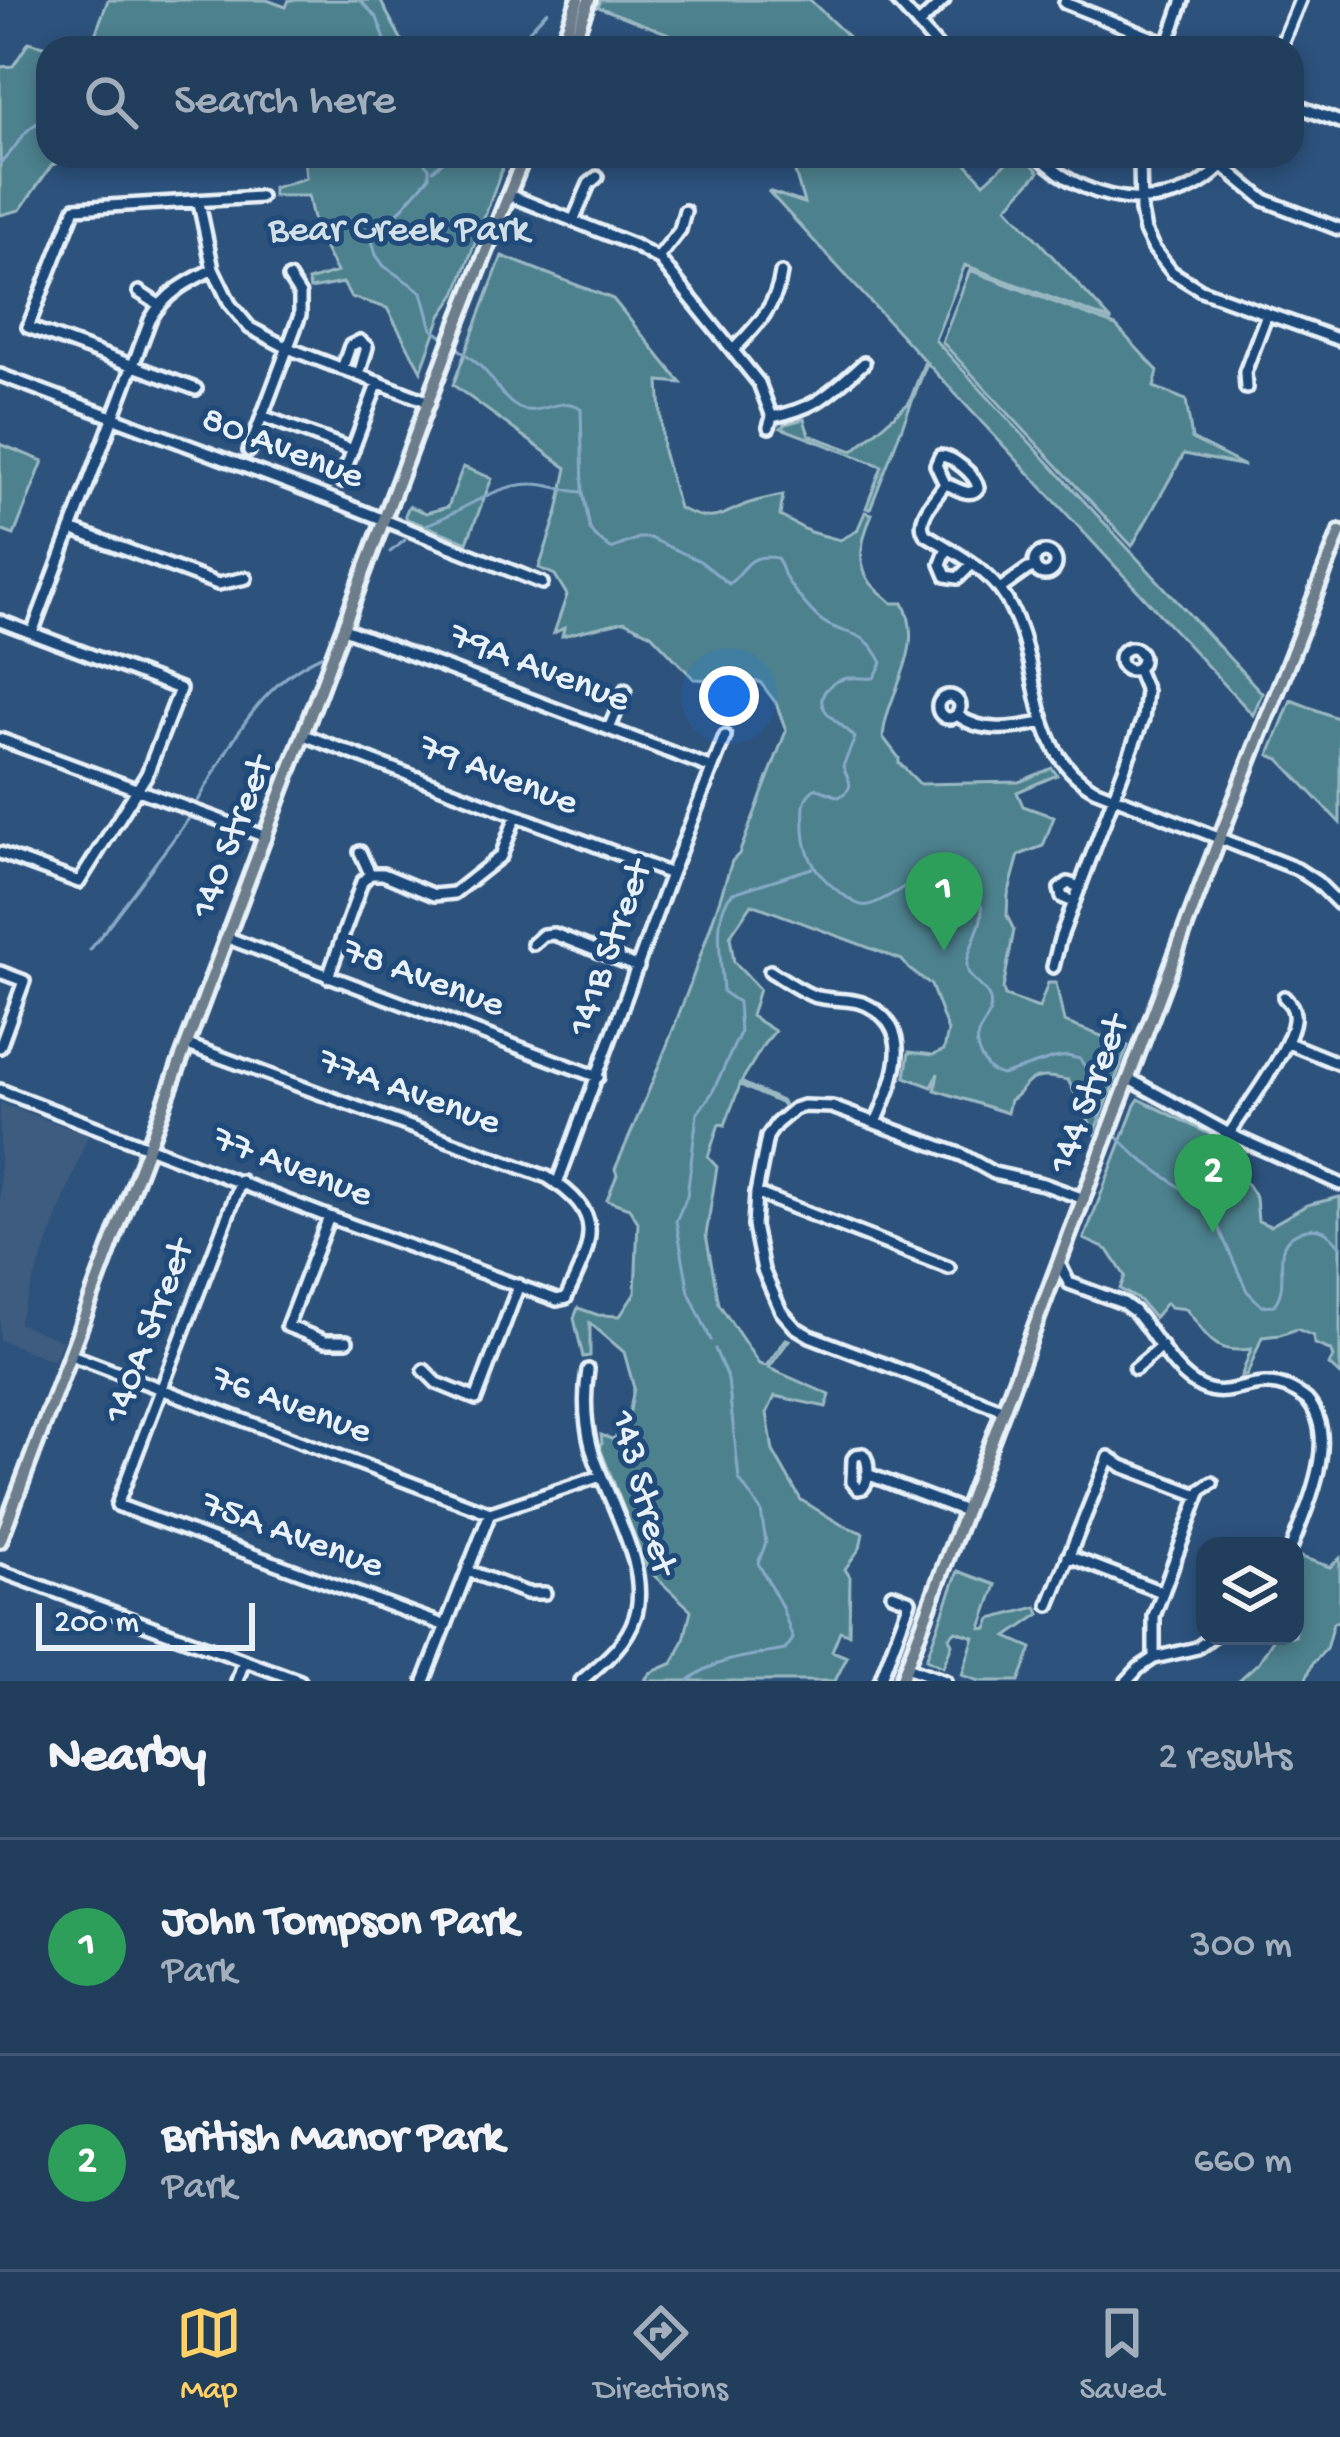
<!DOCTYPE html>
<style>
body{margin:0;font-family:"Gochi Hand",sans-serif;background:#2a4563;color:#f1f3f6}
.controls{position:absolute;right:36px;bottom:36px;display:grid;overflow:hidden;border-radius:24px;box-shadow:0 6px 18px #0003}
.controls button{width:108px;height:108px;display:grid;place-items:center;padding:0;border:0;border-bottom:3px solid #3f5772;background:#223e5d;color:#f1f3f6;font:60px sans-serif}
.scale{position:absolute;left:36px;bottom:30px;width:219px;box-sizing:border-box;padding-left:12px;border:6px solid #e8f1f8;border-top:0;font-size:33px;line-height:42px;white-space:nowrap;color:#e8f1f8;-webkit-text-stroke:9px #1f4a7a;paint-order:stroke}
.you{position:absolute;left:729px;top:696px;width:42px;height:42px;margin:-30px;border:9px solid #fff;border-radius:50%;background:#1a73e8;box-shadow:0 0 0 18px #1a73e833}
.badge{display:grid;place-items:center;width:78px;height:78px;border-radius:50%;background:#ffd166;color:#fff;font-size:39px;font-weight:700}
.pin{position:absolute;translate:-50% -99px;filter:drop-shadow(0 3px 6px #0008)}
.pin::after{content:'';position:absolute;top:63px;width:42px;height:36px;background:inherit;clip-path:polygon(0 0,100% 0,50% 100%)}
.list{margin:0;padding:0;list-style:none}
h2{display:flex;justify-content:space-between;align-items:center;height:156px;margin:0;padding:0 48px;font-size:51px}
h2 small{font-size:39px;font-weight:400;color:#a2aebc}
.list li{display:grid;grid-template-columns:78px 1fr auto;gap:36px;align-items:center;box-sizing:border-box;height:216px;padding:0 48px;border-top:3px solid #3f5772}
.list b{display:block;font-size:45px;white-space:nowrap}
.list p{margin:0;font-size:39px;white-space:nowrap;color:#a2aebc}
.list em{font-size:39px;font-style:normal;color:#a2aebc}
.icon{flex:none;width:66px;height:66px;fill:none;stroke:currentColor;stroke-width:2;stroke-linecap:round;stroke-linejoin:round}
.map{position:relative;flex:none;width:1340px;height:1681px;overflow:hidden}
.search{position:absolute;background:#223e5d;box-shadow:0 6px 18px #0003;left:36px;right:36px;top:36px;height:132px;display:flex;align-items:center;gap:30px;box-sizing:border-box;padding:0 42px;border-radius:36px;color:#a2aebc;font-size:45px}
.sheet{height:588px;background:#223e5d}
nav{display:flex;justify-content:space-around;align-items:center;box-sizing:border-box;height:168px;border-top:3px solid #3f5772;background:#223e5d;font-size:33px;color:#a2aebc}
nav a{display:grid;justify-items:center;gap:6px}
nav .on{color:#ffd166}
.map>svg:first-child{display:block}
.built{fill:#3e5c7f}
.green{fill:#4d818e;stroke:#9ab9c3;stroke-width:3}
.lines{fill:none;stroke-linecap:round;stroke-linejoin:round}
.stream{stroke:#87aac6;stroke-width:3}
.minor-casing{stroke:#e8f1f8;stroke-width:18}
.major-casing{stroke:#e8f1f8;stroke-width:20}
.minor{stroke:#1f4a7a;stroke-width:9}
.major{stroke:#6c7d8b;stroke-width:10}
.labels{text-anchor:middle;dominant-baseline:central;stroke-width:10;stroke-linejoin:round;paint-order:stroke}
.park-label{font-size:39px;fill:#d1e0e8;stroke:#1f4a7a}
.street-label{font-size:39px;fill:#e8f1f8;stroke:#1f4a7a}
</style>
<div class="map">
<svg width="1340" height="1681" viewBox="0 0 1340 1681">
<rect width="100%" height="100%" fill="#2d527c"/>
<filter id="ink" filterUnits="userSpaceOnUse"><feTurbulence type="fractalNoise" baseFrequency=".00833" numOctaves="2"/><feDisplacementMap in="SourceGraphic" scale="24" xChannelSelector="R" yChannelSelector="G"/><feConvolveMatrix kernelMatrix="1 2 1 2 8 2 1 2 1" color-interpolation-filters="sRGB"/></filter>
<g filter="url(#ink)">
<path class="built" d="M0,1103l88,32 -70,188 44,18 -8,20 -54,-21z"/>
<path class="green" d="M108,0h159l19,7 3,-7h91l26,48h-316z
M601,0h209l50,48h-162v-3l-100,-38z
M29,42l21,6h-2v108h34l-30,9 -32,45 -20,5v-148l13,-1z
M304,156h203l-51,138 -15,22 -20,55 -34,-63 -36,-11 -8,-14 -33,6 -2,-8 29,-9 -21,-40 -8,-36h-35v-8l33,-10z
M787,156h172l25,27 30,-27h10l15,16 -32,35 105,114 -147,-56 -30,75 327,353 -9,22 -326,-352 -57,146 -4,-1 16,-42 -101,-38 4,-4 19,-5 5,16 44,16 56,-48 16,-42 -157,-170 36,12 -12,-41z
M502,256l111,43 68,84 -22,-2 4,70 16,57c30,15 37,10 65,-3 12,-5 26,-7 39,-10l-3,21 30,16 30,8 17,-9 8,-19 7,2c-9,22 -17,47 -2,68 5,8 16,14 22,21h11c24,48 -16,87 -20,134l16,21v5l21,21 99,-2 33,-14 5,7 -40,17 6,14 31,11 -11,29 -24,9 -11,40 -1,21 7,14 -11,59 2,7 34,12 9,-25h8l8,39 64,24 -33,87 -27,-53c-12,-2 -26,-6 -38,1 -8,6 -10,14 -20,19l-3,13 -72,-23 3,-17 -6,14 -27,-10 4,-25 24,3 11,-5 4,-19 -17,-46 -22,-16 -7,-9 -150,-56 -22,32 4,26 25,27 -8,27 24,15 -11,13 -23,38 40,19 3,4 -44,-20 -15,40 -6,-1 -11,33 9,10 -11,68 13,69 40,60 7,2 20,-27 3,1 -20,28 61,27 -4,12 -51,-11 -8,17 6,38 28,49 41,25 21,8 -3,15 -15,21 5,8 -1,57 -9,-3 -8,20 15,6 -12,24h-191l6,-8 23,-10 11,-23 7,-30 -43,-40 -49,-125 3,-2 -1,-8 11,4 14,-7 8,-44 -10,-36 -34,-29v33l-7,1 -9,-39 4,-10 20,7 22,1 15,-23 3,-71 -9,-14 -22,-8 10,-25 -2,-6c45,-100 84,-203 117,-308l7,-7 47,-123 -10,-28 -16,-21 -66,-3 -43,-45 -27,-13 -62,15 2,-8 -10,5 13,-38 -12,-20 -16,-7 19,-57 9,-43 -114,-83z
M970,270l146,56 42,45 -4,16 32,13 6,39 53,27 -61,-12 -52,92 -190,-204z
M0,444l43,17 -29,74 -14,-5z
M463,467l29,11 -25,64 -60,-23 -2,-4 4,-9 17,7 22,-6z
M1291,700l49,19v104l-61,-64 -10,-4z
M1139,1099l100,50 4,29 13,20 2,23 12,5 37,-21 33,-8v178l-11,-10 4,-8 -3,-7 -16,-6 -1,-8 -16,-7 -17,6 -18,2 -15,38 -6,2 10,-28c-38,6 -43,-13 -65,-40l-16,-2 -4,-4 -12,15 -15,-18 -19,-11 5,-13 -17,-26 -24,-11 51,-134z
M1301,1557l29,10 10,-9v62l-7,3 -7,26 -13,14 -8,18h-67l21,-19 16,-26h20v-64z
M958,1571l38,14 -15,43 6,1 4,-10 46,-12 3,7 -33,23 25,11 -13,33h-40l-17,-6 12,-38 -18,-6 -7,6 3,7 -9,23 -17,-8z"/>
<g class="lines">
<path class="stream" d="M360,0l17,18 11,30
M513,48l34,-37
M418,156l11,12v9l-32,37 -22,20 -3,6 4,15 8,11 38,26 10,37 16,11
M0,163c20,-16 21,-37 48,-44
M433,170l17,-14
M455,346c10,8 21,15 30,25 11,11 18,29 32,36 21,12 46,-14 64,2l2,83 7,37 5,7 16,13 28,-11h11l50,23 29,23c18,-15 18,-31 48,-26 4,5 5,11 7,16 4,11 28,39 37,46 25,19 43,5 61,43l-8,15c-9,1 -22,-2 -31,1 -13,4 -28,17 -18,31 7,11 22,17 30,28l-12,28c4,14 15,20 -4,31l-23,-9c-16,10 -12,24 -12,41 1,31 16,50 41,67 7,5 15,11 24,9 32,-9 58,-47 92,-24 40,27 11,49 6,82 -2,18 19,21 23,37 5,25 -25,29 -8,59 6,11 9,13 20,16l52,-17 13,-2 13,3 9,14 -2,25 15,24 37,36 63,45 15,21 30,67 15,15 12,-1c21,-27 -12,-64 33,-76 16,-4 23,6 33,17
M425,525c35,-11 70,-42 108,-41 16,0 32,7 48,8
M390,552l15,-12
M198,801c32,-55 61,-118 123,-145
M90,950l100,-133
M711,1340l-22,-48 -13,-71 11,-25 10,-82 15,-21 28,-60 -2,-31 -15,-10c-1,-28 -12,-80 10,-99l79,-25
M688,1681c27,-23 63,-25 97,-31l8,-11 -12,-34 -23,-42 8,-20 -5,-32 -22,-32 -11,-99 -13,-31"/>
<g class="minor-casing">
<path id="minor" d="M896,0l43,48
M1066,0l-1,3 113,45
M918,25l26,-25
M1168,43l15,-43
M1280,48l20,-48
M1292,104l48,18
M1039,156c50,52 145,63 191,0
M1140,161l1,50 4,20 9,18 18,23 29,18 139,50
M1223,166l41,34 75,29
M509,195l125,50 26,15 99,123 13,34 -3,10
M199,203l14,66 17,35 20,24 38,20 141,54
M573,221l16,-37 8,-7
M658,258l22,-28 5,-19
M139,292l20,13
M733,350c23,-23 44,-45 48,-77
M342,369l8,-23 10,-5 7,6 -8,28
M0,375l339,127 203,81
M1246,388l-1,-16 22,-58
M196,389l-168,-62 47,-119 185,-11
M262,416l91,34
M772,417c46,-9 58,-24 92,-54
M249,451l51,-136v-20l-11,-17
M940,456c13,0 36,19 38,32 -8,11 -22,-1 -33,-4l-9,-19z
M341,481l37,-99
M945,484c-10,15 -30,34 -20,50 26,16 57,32 75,56 46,61 21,158 94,199l203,80 20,13 23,23
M71,529l147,55 28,-6
M947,548l-6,16 5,12 12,2 14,-14
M1034 563a11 11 0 1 1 22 0a11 11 0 1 1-22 0Z
M1000,589l28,-20 6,-2
M0,621l180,68 -33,85 -68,108 -79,-29
M344,629l368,139
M32,633l118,-313c15,-27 37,-38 63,-51
M1120 659a11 11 0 1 1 22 0a11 11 0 1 1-22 0Z
M938 707a11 11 0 1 1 22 0a11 11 0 1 1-22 0Z
M957,715c25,19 58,14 86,7
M609,729l16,-39
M304,735l367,139
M0,739l266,98
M360,852l10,22
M1074,902l-12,-5 -2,-8 8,-6 12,4
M228,938l370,139
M533,944l10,-9 11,-1 84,33
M1053,967l7,-28 83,-220 3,-28 -9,-22
M770,971c13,8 27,18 41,24 18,7 40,2 56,10 52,26 24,80 9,118
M0,972l24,9 -24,66
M328,977l34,-95 8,-8h13l51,21 20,-2 47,-37 15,-40
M1288,1043l52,21
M1129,1079l100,55 111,50
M0,1090l329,127 228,83 9,-2c26,-56 42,-83 -19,-121l-359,-132
M1229,1134c15,-24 69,-94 65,-120 -1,-8 -4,-10 -10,-17
M241,1181l-124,324 329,121
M557,1184l114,-310 54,-138
M756,1193l193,75
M329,1217l-42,109 38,15h22
M1059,1263l10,20 54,20 11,8c21,23 38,62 67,76 23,11 40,-2 63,-3 16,-1 31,6 43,16 33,37 1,103 -15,146
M71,1355l419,158
M1135,1369l27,-23
M424,1370l13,13 39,16 43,-114
M1004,1410l-194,-74 -15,-9 -14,-16 -18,-41 -9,-44 2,-33 11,-56 9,-13 18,-15 9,-3 29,1 130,48 32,18 49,11 41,15
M863,1454c7,7 6,27 0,34l-5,1 -6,-7 1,-23 3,-4z
M867,1474l98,37
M1068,1556l94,36
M0,1571l300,110
M468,1571l59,22h18
M1049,1605l60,-148 13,9 76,29
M1154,1658l43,-10 16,-12
M906,1667l39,14
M237,1681l7,-20
M424,1681l66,-168 111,-37
M581,1681c21,-18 45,-36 54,-64 17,-51 -31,-121 -44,-171 -6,-24 -7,-52 -3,-76
M880,1681l30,-80 -18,-7
M1127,1681l12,-13 15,-10v-42l47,-126 11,-7"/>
</g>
<g class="major-casing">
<path id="major" d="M560,48l18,-48
M571,48l18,-48
M0,1541l454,-1208 70,-177
M901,1681l314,-831 125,-318"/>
</g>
<use href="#minor" class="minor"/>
<use href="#major" class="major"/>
</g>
</g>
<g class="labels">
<g class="park-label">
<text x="399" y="232">Bear Creek Park</text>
</g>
<g class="street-label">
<text transform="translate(282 450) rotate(21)">80 Avenue</text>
<text transform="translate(539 670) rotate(21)">79A Avenue</text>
<text transform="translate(498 777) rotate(21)">79 Avenue</text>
<text transform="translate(234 838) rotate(-69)">140 Street</text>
<text transform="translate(612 949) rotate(-70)">141B Street</text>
<text transform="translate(423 980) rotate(20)">78 Avenue</text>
<text transform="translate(409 1094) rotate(20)">77A Avenue</text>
<text transform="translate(1091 1095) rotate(-69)">144 Street</text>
<text transform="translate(292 1169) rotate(21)">77 Avenue</text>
<text transform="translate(151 1332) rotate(-69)">140A Street</text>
<text transform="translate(291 1407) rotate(20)">76 Avenue</text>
<text transform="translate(641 1493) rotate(75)">143 Street</text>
<text transform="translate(292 1537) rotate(20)">75A Avenue</text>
</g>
</g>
</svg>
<div class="controls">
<button><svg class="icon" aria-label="layers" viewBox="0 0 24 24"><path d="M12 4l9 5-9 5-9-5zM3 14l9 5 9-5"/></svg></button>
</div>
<div class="scale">200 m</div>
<div class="you"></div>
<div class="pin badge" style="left:944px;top:951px;background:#2e9e5b">1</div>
<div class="pin badge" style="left:1213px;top:1233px;background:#2e9e5b">2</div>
<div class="search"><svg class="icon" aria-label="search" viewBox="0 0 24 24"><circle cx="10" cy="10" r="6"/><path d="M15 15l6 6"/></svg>Search here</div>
</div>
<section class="sheet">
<h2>Nearby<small>2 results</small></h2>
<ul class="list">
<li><span class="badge" style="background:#2e9e5b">1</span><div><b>John Tompson Park</b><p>Park</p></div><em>300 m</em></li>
<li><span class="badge" style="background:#2e9e5b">2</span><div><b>British Manor Park</b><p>Park</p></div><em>660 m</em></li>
</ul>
</section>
<nav>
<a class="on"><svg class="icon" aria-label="map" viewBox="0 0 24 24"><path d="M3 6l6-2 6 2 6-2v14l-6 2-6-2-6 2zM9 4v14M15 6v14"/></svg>Map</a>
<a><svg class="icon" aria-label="directions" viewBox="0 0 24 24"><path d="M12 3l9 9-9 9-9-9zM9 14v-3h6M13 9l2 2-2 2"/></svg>Directions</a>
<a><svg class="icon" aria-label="saved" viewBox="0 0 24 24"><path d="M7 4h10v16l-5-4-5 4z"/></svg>Saved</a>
</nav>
